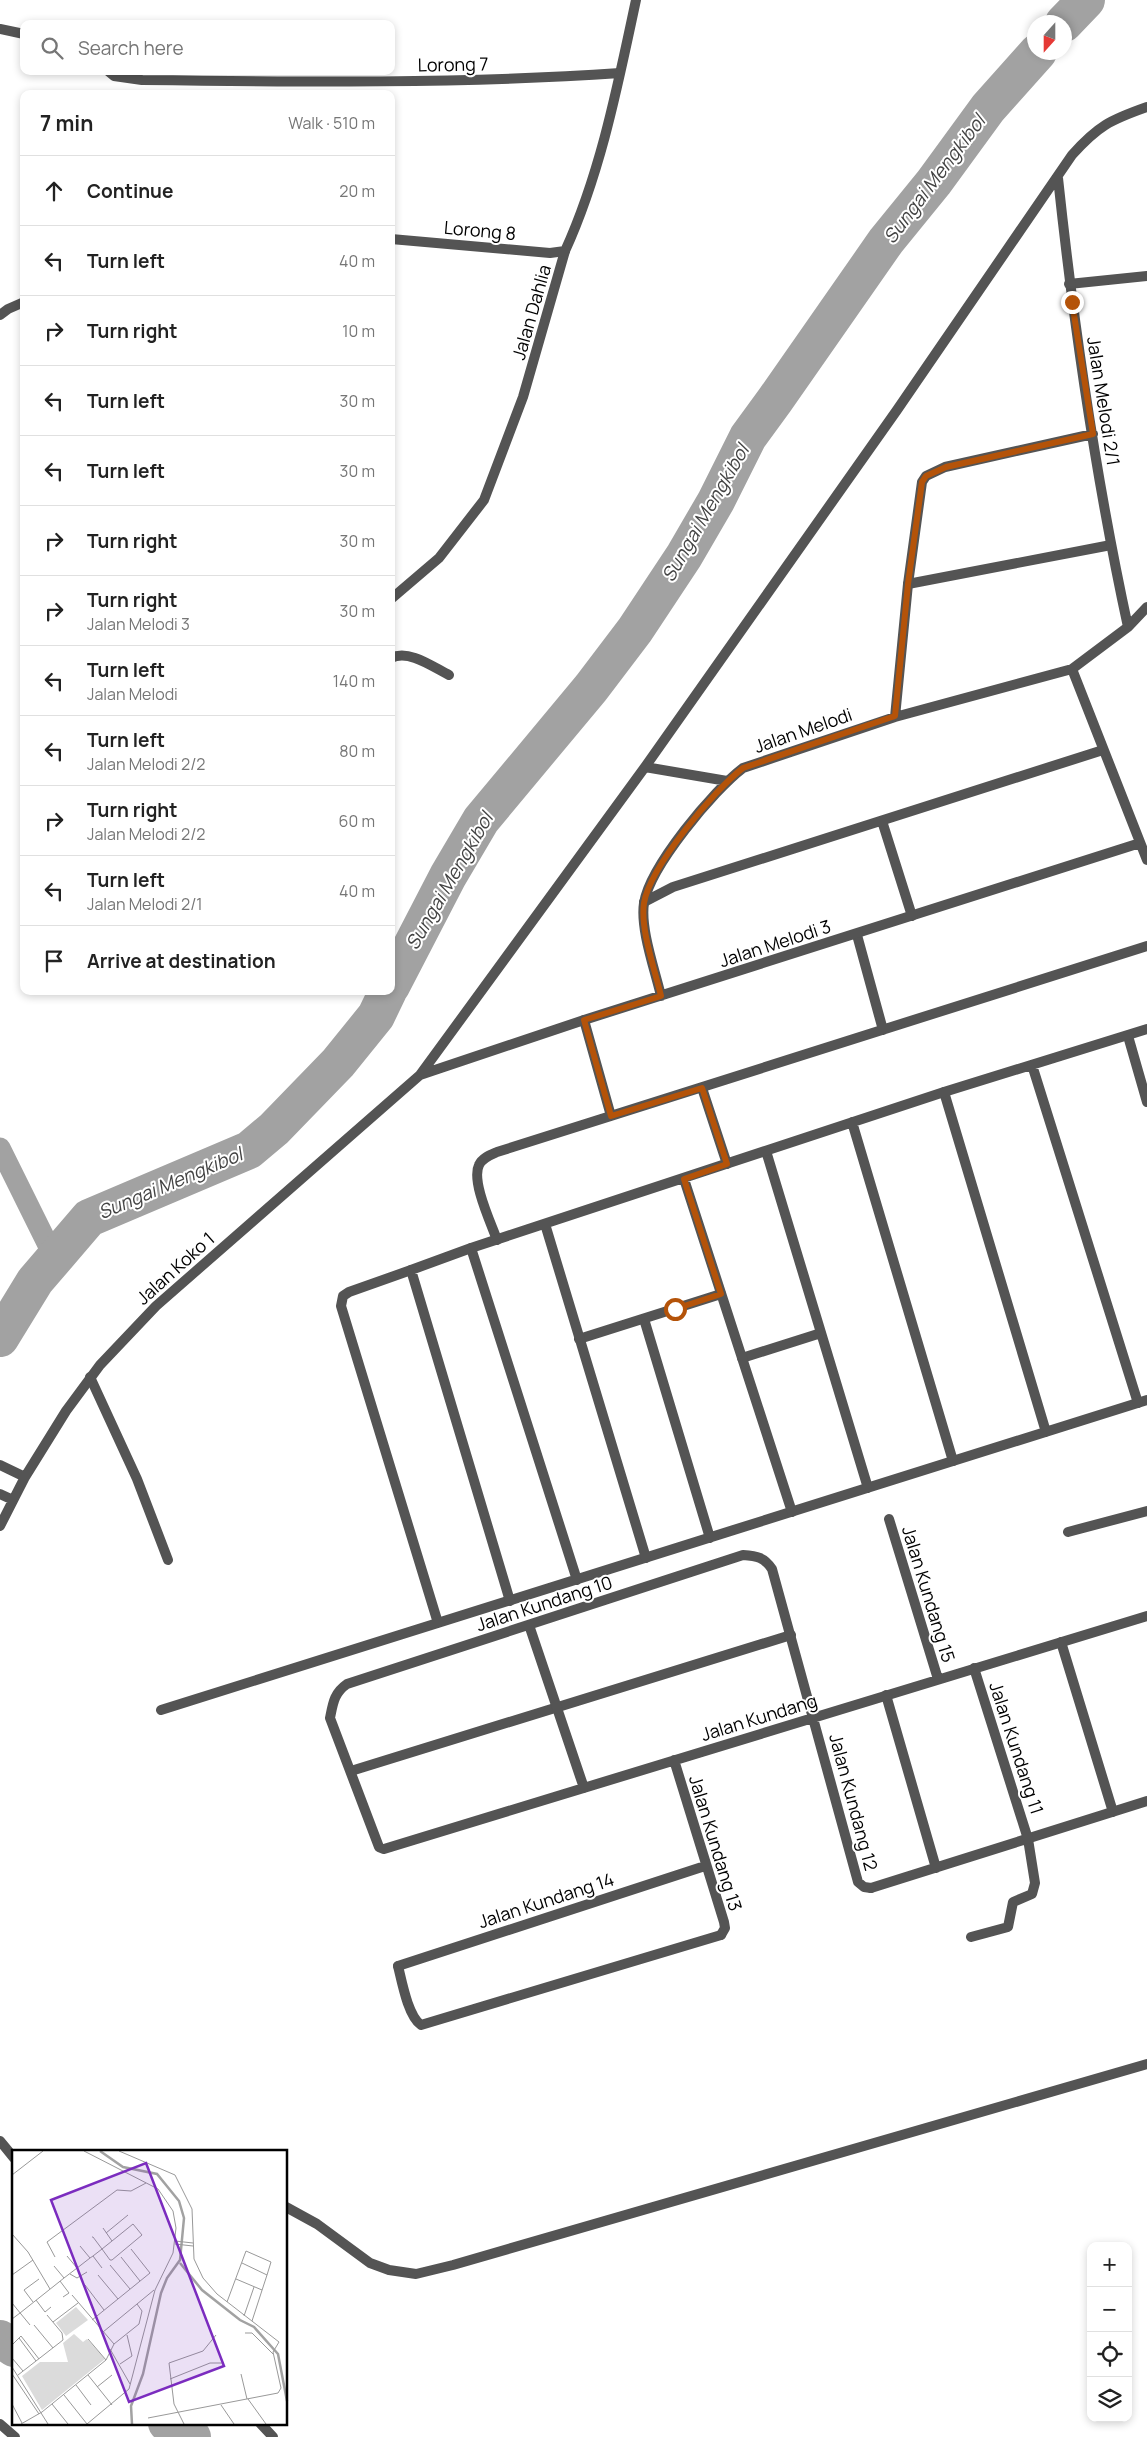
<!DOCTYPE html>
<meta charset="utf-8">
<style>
body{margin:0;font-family:Manrope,sans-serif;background:#f2f2f2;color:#222}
.controls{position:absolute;right:15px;bottom:15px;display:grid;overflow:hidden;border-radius:10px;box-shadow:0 2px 8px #0003}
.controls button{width:45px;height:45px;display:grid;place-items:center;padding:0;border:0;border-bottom:1px solid #e0e0e0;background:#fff;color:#222;font:25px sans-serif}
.compass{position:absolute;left:1027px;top:15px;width:45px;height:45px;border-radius:50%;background:#fff;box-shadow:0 2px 8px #0003;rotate:201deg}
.stop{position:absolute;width:15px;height:15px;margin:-11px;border:4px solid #b45309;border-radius:50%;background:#fff}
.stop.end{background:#b45309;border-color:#fff;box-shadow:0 1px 5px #0008}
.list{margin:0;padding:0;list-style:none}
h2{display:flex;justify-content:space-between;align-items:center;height:65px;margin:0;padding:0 20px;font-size:21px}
h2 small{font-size:16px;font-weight:400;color:#767676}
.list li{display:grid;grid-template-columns:32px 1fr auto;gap:15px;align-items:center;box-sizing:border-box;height:70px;padding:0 20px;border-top:1px solid #e0e0e0}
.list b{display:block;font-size:19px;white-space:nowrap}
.list p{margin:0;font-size:16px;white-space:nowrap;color:#767676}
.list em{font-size:16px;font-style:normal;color:#767676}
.icon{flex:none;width:28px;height:28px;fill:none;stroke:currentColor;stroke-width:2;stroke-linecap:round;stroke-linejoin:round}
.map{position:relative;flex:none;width:1147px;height:2437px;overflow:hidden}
.search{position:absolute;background:#fff;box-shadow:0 2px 8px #0003;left:20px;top:20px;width:375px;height:55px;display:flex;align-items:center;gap:12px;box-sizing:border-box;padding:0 18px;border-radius:10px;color:#767676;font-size:19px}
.panel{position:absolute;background:#fff;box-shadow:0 2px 8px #0003;left:20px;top:90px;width:375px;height:905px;border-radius:10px}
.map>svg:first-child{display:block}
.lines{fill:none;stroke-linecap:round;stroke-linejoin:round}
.canal{stroke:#a2a2a2;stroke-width:21}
.river{stroke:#a2a2a2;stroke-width:38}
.service{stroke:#545454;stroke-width:10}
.minor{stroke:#545454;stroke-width:10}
.route{stroke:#b45309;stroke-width:6}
.labels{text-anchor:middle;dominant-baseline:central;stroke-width:4;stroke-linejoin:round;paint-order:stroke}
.street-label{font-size:18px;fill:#000;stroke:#fff}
.water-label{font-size:19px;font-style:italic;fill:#434343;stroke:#fff}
.inset-river{fill:none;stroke:#a2a2a2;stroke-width:2.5}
.inset-road{fill:none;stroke:#999;stroke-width:1}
.view{fill:#7b2cbf;fill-opacity:0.15;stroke:#7b2cbf;stroke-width:2.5}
.inset-edge{fill:none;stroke:#000;stroke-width:2.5}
</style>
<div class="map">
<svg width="1147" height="2437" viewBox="0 0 1147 2437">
<rect width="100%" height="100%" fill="#fff"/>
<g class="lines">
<path class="canal" d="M0,1148l54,109"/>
<path class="river" d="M1064,23l22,-23
M391,986l57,-110 33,-56 110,-132 44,-58 49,-74 32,-55 32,-64 27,-37 111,-159 48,-59 54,-74 50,-56
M0,1338l35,-57 54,-63 160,-68 25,-21 64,-66 38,-47 12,-25
M0,2339l14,9
M167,2423l25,14"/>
<path class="service" d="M1069,284l78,-8
M908,584l203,-39
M391,599l48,-41 45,-58 39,-103 42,-146
M391,658c18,-9 42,9 58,17
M882,821l30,95
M644,902l29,-15 430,-137
M857,935l26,95
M584,1020l27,96
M1128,1036l19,66
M702,1088l25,76
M944,1092l102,340
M766,1151l102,337
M497,1240c-6,-17 -26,-59 -18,-75 3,-7 11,-10 18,-13l650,-206
M471,1248l106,332
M411,1270l-62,22 -6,4 -2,10 97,317
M644,1319l66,219
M579,1339l142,-45
M742,1358l79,-25
M90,1377l47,102 31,81
M1061,1642l52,170
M886,1695l50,173
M161,1710l986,-310
M351,1771l440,-136
M871,1888l276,-87
M971,1937l37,-10 5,-25 19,-8 3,-11 -7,-44
M398,1966c4,16 10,50 23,59l300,-90"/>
<path class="minor" d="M0,29l24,5
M108,71l6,5 28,4c159,2 319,4 478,-7
M1058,178c16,150 38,301 70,449
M391,239l159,14 15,-2c36,-79 53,-167 71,-251
M0,315l8,-6 16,-7
M1072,669l75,191
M895,717l13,-133 14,-102 4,-6 19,-9 148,-33
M645,767l82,14
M661,996c-6,-26 -21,-67 -17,-93 6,-37 70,-113 99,-135l152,-51 177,-48 56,-42 19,-20
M1032,1065l106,338
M420,1075l164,-55 556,-177
M852,1122l101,339
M684,1179l108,333
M545,1224l101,334
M0,1465l25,12
M0,1494l13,6
M889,1519l49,160
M0,1526l25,-49 41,-66 34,-46 56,-59 264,-231 225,-308 252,-357 175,-255c26,-29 38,-35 75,-48
M1068,1532l79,-21
M510,1601l-99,-331 60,-22 473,-156 203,-63
M529,1625l55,163
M974,1668l54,171
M674,1760l50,162 1,6 -4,7
M871,1888l-7,-1 -6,-5 -86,-313c-8,-12 -15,-13 -29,-14l-396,129c-13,9 -14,19 -17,34l49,129 5,2c254,-78 508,-156 763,-233
M398,1966l307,-100
M0,2141l14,17
M286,2207l31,17 53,39 19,7 27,4 37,-9 694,-201
M260,2423l13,14
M0,2424l15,13"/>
</g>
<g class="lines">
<path class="route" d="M675,1309l46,-15 -37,-115 43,-15 -25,-76 -91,28 -27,-96 77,-24c-6,-26 -21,-67 -17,-93 6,-36 70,-113 99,-135l152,-52 13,-132 14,-102 4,-6 20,-9 147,-33 -21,-132"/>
</g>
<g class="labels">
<g class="street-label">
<text transform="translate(453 64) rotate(-1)">Lorong 7</text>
<text transform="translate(480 230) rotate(5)">Lorong 8</text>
<text transform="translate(531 312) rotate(-74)">Jalan Dahlia</text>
<text transform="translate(1104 401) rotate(81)">Jalan Melodi 2/1</text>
<text transform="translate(803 730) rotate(-19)">Jalan Melodi</text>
<text transform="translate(775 943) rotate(-18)">Jalan Melodi 3</text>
<text transform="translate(175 1268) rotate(-42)">Jalan Koko 1</text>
<text transform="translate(929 1594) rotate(73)">Jalan Kundang 15</text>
<text transform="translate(544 1603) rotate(-18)">Jalan Kundang 10</text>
<text transform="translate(759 1717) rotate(-17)">Jalan Kundang</text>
<text transform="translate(1017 1748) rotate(72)">Jalan Kundang 11</text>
<text transform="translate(854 1802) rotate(75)">Jalan Kundang 12</text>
<text transform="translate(716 1843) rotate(73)">Jalan Kundang 13</text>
<text transform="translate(546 1900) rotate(-18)">Jalan Kundang 14</text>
</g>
<g class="water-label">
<text transform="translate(934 179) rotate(-53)">Sungai Mengkibol</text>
<text transform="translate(705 513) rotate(-60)">Sungai Mengkibol</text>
<text transform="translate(449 881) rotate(-60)">Sungai Mengkibol</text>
<text transform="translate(170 1183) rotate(-23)">Sungai Mengkibol</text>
</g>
</g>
<g transform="translate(12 2150)">
<rect width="275" height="275" fill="#fff"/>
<path d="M64,157l12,13 -22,16 -10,-13zM62,184l9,8 4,-3 18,20 -63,51 -20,-34 18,-14h28l-5,-19z" fill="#dbdbdb"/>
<path class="inset-river" d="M88,1l23,16 34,7 22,27 5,17 -4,42 -13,18 -6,15 -18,81 -12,32 1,18M168,113l22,27 38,30 14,7 24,27 9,47"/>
<path class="inset-road" d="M72,1l74,38 15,22 3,17 -3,25 -18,37 -26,99 -42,35M107,1l56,24 17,34 2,50 9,19 14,16 62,48M0,25l31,-24M91,78l9,13M94,83l22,-18M0,84l16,18 22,37M163,91l18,2M163,94l18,2M68,96l10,12M55,106l10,12M81,106l9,12M43,107l-8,-15 70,-52 14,1 15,-8M109,107l19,24M230,113l25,12 -15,46M98,115l20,24M42,116l10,12M58,124l7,4 10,-6M0,125l21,-15M86,125l20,24M224,129l26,11M48,131l9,12 -6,4M73,135l19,25M60,145l42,49M24,150l9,12 6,-5M21,152l-9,-12 15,-11M215,152l19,-51 25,11 -4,13M0,153l18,22M232,166l10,-29M0,169l8,-6 34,-27 10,-8 17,-13 9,-7 3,-2 9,-7 10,-8 21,-17 9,11 -30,25h-2l-8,-11 -9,-12h-1M80,170l58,-47 -19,-24M41,172l25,-19M22,175l19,23M91,182l51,-42M233,183h7l21,21M7,188l17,23M76,189l18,21M0,195l9,-9 18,23M98,199l20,35M0,208l11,13M108,214l12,-8 -5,-21M0,217l36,57M0,224l27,40M229,224l6,25M6,225l45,-35 -1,-7 -15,-18M76,225l24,30M158,229l40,-16h14M64,235l15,20M85,237l15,-12M52,245l23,29M236,249l18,25M0,254l10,19M40,254l16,20M209,255l13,19M136,268l130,-25 3,-5 -8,-36 6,-10M9,274l21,-12 64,-52 8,-16 25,-20 3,-13 -5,-7M172,274l-10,-20 -5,-41 34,-12 13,-16"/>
<path class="view" d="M134,13l78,203 -95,36 -78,-202z"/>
<rect width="275" height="275" class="inset-edge"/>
</g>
</svg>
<div class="controls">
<button>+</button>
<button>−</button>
<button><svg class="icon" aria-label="locate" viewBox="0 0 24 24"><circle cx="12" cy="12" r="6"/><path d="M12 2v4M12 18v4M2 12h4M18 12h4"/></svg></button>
<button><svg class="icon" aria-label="layers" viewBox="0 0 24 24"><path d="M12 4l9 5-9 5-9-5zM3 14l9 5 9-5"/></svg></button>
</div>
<svg class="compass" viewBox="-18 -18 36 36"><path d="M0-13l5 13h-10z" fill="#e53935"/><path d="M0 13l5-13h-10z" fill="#767676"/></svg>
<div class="stop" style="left:675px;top:1309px"></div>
<div class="stop end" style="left:1072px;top:302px"></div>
<div class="search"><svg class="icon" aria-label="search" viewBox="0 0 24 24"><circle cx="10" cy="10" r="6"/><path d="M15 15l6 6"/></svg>Search here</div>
<section class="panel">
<h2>7 min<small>Walk · 510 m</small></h2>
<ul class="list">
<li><svg class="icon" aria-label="ahead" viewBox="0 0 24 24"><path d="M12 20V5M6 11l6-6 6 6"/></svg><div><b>Continue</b></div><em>20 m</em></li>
<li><svg class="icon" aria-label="left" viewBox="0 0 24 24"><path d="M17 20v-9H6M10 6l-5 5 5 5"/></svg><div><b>Turn left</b></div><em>40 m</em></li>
<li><svg class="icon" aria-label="right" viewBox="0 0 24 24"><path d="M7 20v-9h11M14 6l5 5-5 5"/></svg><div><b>Turn right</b></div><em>10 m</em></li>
<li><svg class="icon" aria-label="left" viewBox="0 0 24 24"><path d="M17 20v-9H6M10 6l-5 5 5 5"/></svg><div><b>Turn left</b></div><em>30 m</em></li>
<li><svg class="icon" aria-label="left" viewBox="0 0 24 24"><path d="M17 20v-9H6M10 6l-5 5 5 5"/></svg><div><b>Turn left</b></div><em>30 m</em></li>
<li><svg class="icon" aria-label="right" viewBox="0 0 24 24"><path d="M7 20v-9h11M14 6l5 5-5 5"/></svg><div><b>Turn right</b></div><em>30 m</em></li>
<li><svg class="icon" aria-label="right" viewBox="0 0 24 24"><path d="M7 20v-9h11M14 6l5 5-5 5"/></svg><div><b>Turn right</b><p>Jalan Melodi 3</p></div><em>30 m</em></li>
<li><svg class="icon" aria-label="left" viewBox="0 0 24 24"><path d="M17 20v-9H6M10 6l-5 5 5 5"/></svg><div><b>Turn left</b><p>Jalan Melodi</p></div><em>140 m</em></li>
<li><svg class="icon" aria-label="left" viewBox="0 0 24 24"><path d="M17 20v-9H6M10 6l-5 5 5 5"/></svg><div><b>Turn left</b><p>Jalan Melodi 2/2</p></div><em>80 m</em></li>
<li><svg class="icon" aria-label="right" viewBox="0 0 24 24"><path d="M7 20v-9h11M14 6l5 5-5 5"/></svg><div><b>Turn right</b><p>Jalan Melodi 2/2</p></div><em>60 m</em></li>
<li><svg class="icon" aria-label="left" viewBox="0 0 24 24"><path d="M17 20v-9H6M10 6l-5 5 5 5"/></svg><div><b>Turn left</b><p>Jalan Melodi 2/1</p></div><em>40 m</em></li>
<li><svg class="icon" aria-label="arrive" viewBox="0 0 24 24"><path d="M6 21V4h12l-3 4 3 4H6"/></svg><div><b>Arrive at destination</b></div></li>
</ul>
</section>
</div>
